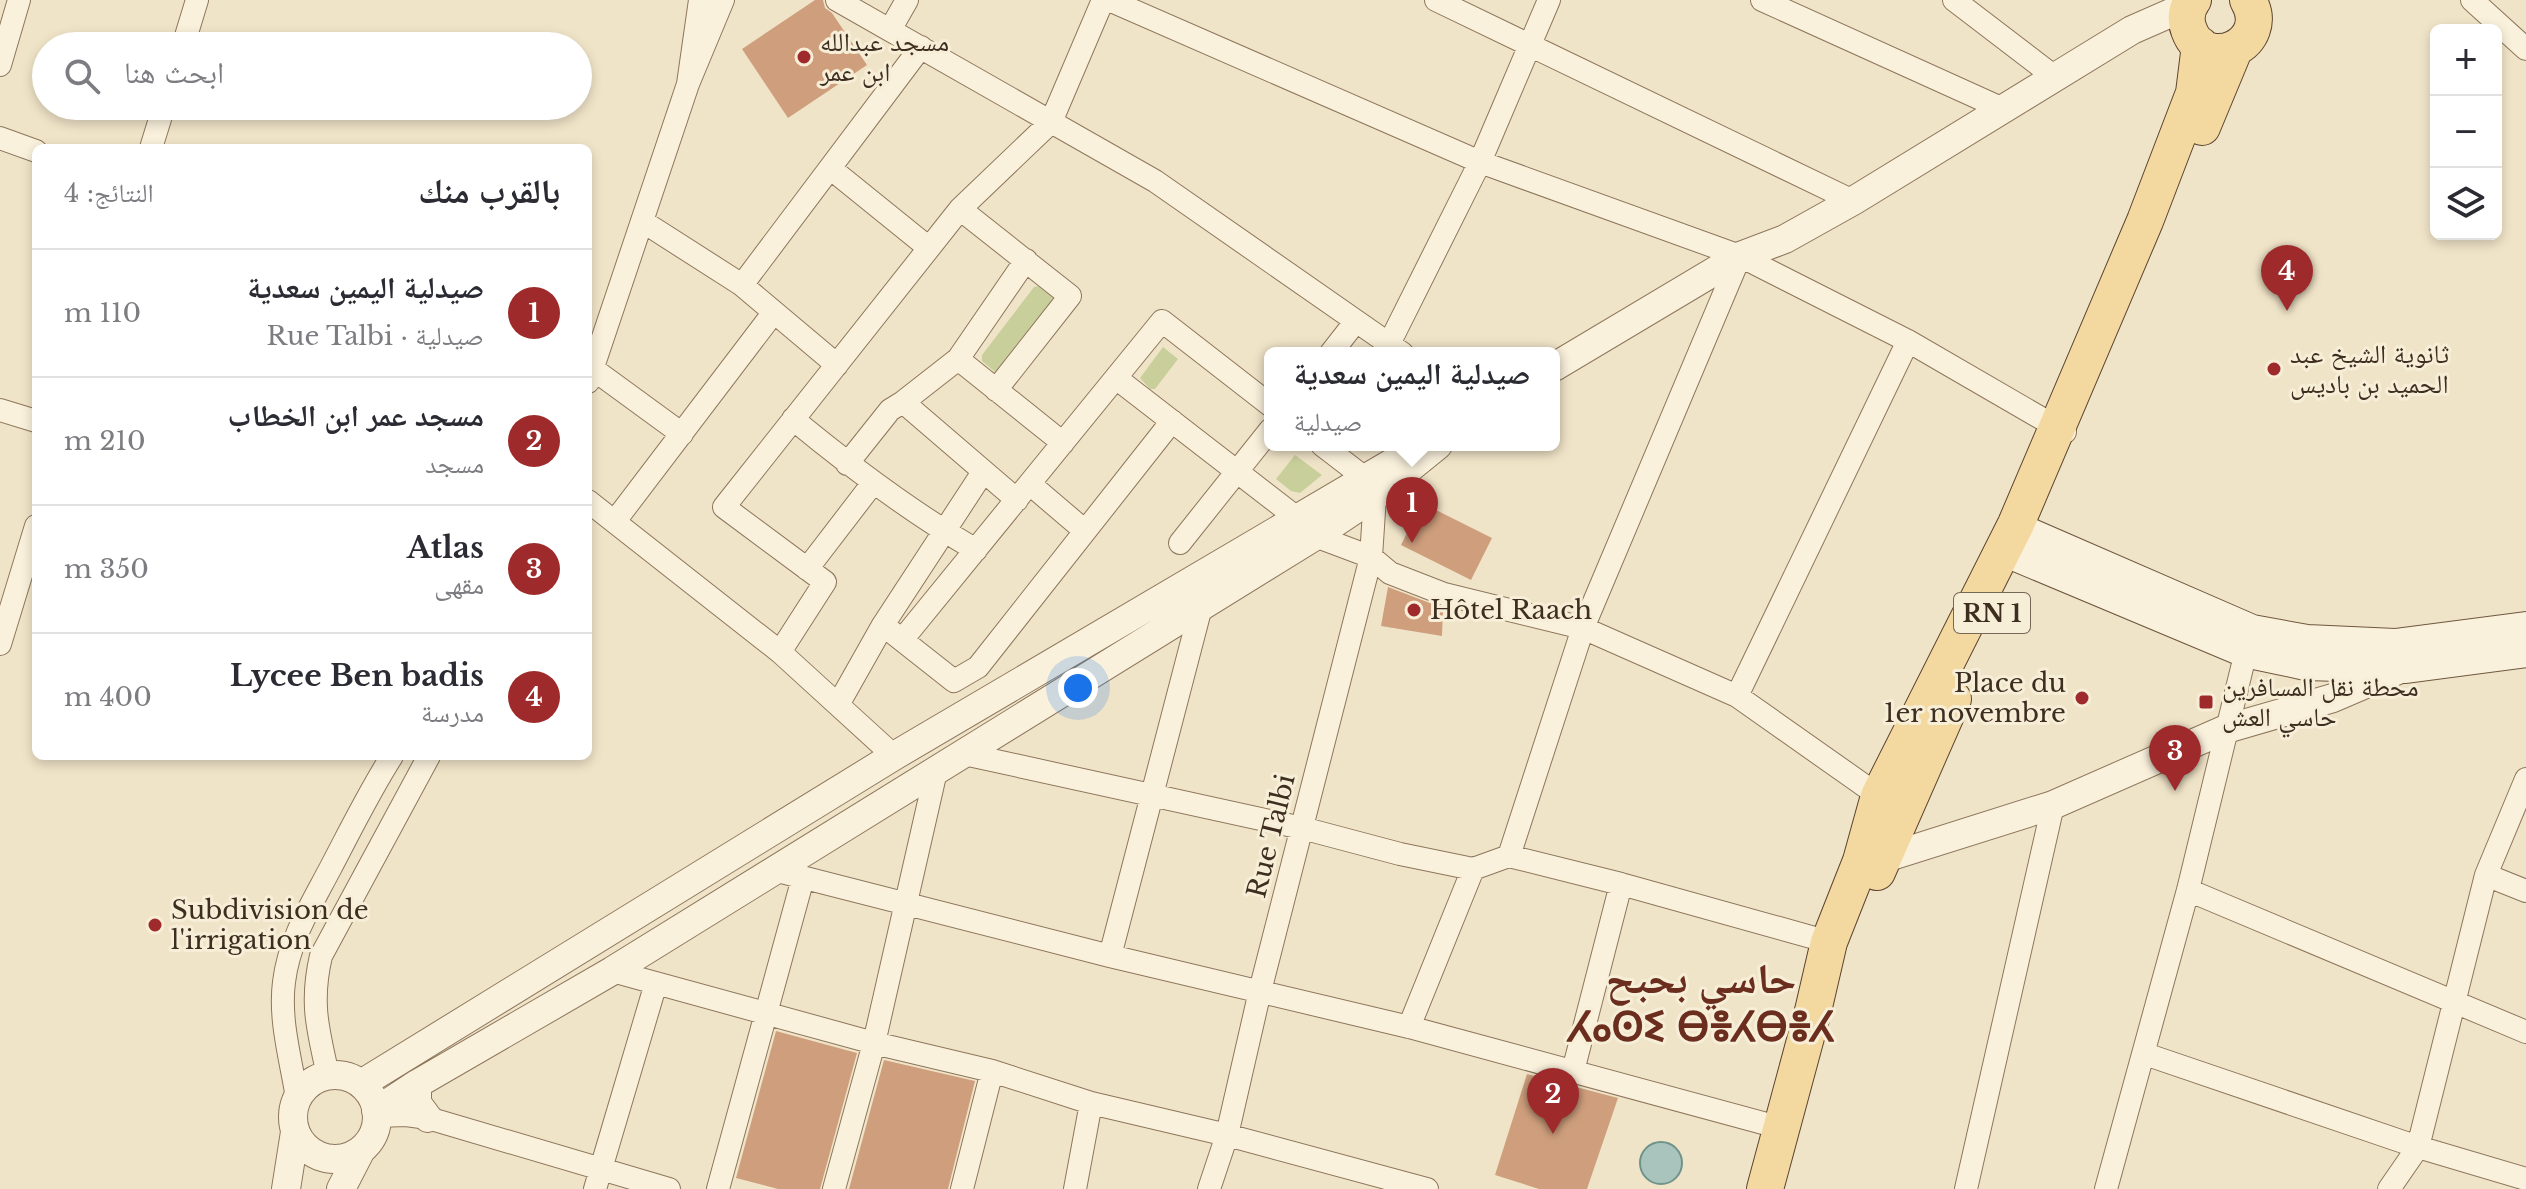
<!DOCTYPE html>
<html lang="ar">
<meta charset="utf-8">
<style>
body{margin:0;font-family:"Libre Baskerville","Noto Naskh Arabic","Noto Sans Tifinagh",serif;background:#f2f2f3;color:#2b2b33;direction:rtl}
.controls{position:absolute;right:24px;top:24px;display:grid;overflow:hidden;border-radius:12px;box-shadow:0 4px 12px #0003}
.controls button{width:72px;height:72px;display:grid;place-items:center;padding:0;border:0;border-bottom:2px solid #e1e1e2;background:#fff;color:#2b2b33;font:40px sans-serif}
.you{position:absolute;left:1078px;top:688px;width:28px;height:28px;margin:-20px;border:6px solid #fff;border-radius:50%;background:#1a73e8;box-shadow:0 0 0 12px #1a73e833}
.badge{display:grid;place-items:center;width:52px;height:52px;border-radius:50%;background:#9e2a2b;color:#fff;font-size:26px;font-weight:700}
.pin{position:absolute;translate:-50% -66px;filter:drop-shadow(0 2px 4px #0008)}
.pin::after{content:'';position:absolute;top:42px;width:28px;height:24px;background:inherit;clip-path:polygon(0 0,100% 0,50% 100%)}
.popup{position:absolute;left:1264px;top:347px;width:296px;height:104px;box-sizing:border-box;display:grid;place-content:center;border-radius:12px;background:#fff;filter:drop-shadow(0 2px 6px #0005);font-size:26px;white-space:nowrap;color:#7c7c81}
.popup b{font-size:30px;color:#2b2b33}
.popup::after{content:'';position:absolute;left:50%;top:100%;margin-left:-16px;border:16px solid transparent;border-top-color:#fff}
.list{margin:0;padding:0;list-style:none}
h2{display:flex;justify-content:space-between;align-items:center;height:104px;margin:0;padding:0 32px;font-size:34px}
h2 small{font-size:26px;font-weight:400;color:#7c7c81}
.list li{display:grid;grid-template-columns:52px 1fr auto;gap:24px;align-items:center;box-sizing:border-box;height:128px;padding:0 32px;border-top:2px solid #e1e1e2}
.list b{display:block;font-size:30px;white-space:nowrap}
.list p{margin:0;font-size:26px;white-space:nowrap;color:#7c7c81}
.list em{font-size:26px;font-style:normal;color:#7c7c81}
.icon{flex:none;width:44px;height:44px;fill:none;stroke:currentColor;stroke-width:2;stroke-linecap:round;stroke-linejoin:round}
.map{position:relative;flex:none;width:2526px;height:1189px;overflow:hidden;direction:ltr}
.search{position:absolute;background:#fff;box-shadow:0 4px 12px #0003;left:32px;top:32px;width:560px;height:88px;display:flex;align-items:center;gap:20px;box-sizing:border-box;padding:0 28px;border-radius:44px;color:#7c7c81;font-size:30px}
.panel{position:absolute;background:#fff;box-shadow:0 4px 12px #0003;left:32px;top:144px;width:560px;height:616px;border-radius:12px;direction:rtl}
.map>svg:first-child{display:block}
.green{fill:#c9cf9b}
.water{fill:#a9c4bc;stroke:#6f938a;stroke-width:2}
.building{fill:#cf9f7d}
.lines{fill:none;stroke-linecap:round;stroke-linejoin:round}
.minor-casing{stroke:#8d765c;stroke-width:24}
.tertiary-casing{stroke:#8d765c;stroke-width:30}
.secondary-casing{stroke:#6f573f;stroke-width:34}
.primary-casing{stroke:#5b4430;stroke-width:38}
.minor{stroke:#faf1dc;stroke-width:22}
.tertiary{stroke:#faf1dc;stroke-width:28}
.secondary{stroke:#faf1dc;stroke-width:32}
.primary{stroke:#f3d9a0;stroke-width:36}
.poi-dot{fill:#9e2a2b;stroke:#f7eed8;stroke-width:3}
.labels{text-anchor:middle;dominant-baseline:central;stroke-width:6;stroke-linejoin:round;paint-order:stroke}
.shield{fill:#f7eed8;stroke:#756857;stroke-width:2}
.shield-label{font-size:24px;font-weight:bold;fill:#3d2e20}
.poi-label{font-size:26px;fill:#3d2e20;stroke:#f7eed8;text-anchor:start}
.street-label{font-size:26px;fill:#3d2e20;stroke:#f7eed8}
.town-label{font-size:42px;font-weight:bold;fill:#6b2e1e;stroke:#f7eed8}
</style>
<div class="map">
<svg width="2526" height="1189" viewBox="0 0 2526 1189">
<rect width="100%" height="100%" fill="#f0e4c8"/>
<path class="green" d="M1038,286l15,11 -2,6 -49,66 -7,3 -13,-11v-6l52,-68z
M1163,347l15,12 -23,30h-5l-10,-11z
M1295,455l27,20 -22,18 -9,-2 -15,-12z"/>
<path class="water" d="M1640 1163a21 21 0 1 1 42 0a21 21 0 1 1-42 0Z"/>
<path class="building" d="M815,0h8l2,8 7,5 35,52 -79,53 -46,-69z
M1422,503l70,35 -21,42 -70,-35z
M1388,587l55,21 -1,28 -61,-10z
M776,1031l81,22 -37,136h-42l-42,-11z
M884,1060l91,21 -27,108h-99z
M1527,1074l91,24 -31,91h-48l-44,-14z"/>
<g class="lines">
<g class="minor-casing">
<path id="minor" d="M700,0l-12,84 35,-84
M837,0l318,181 247,172
M1109,0l371,162 260,94 168,85 157,91
M1436,0l417,201
M1762,0l241,109
M1954,0l102,78
M2472,0l54,49
M890,30l17,-30
M183,46l14,-46
M0,65l19,-65
M0,138l36,13
M151,148l13,-42
M830,168l99,80
M960,209l110,87 -74,94
M642,221l100,64 95,80
M742,285l179,-238
M1389,344l91,-182 69,-162
M1331,353l25,-32
M958,359l105,84
M593,369l89,65
M1116,378l181,140 18,18 56,21 19,16 54,21 139,34 154,68 142,100
M588,382l100,-298
M903,402l55,-43 68,-99
M0,410l36,11
M793,419c58,48 118,93 183,131
M847,464l43,-54 13,-8 114,98
M1030,484l55,47
M588,501l192,151 114,104
M615,521l159,-209
M1180,543l90,-113
M807,569l66,-86
M883,625l71,56 24,-14 194,-246
M902,640l260,-319 108,84
M0,644l36,-118
M780,652l45,-70 -101,-75 236,-298 91,-87 52,-122
M1737,696l171,-355
M839,703l44,-78 100,-153
M964,754l338,74 98,26 73,15
M1509,856l74,-228 157,-372
M774,870l336,86 299,71 372,101
M2486,875l40,16
M2188,890l338,142
M1110,956l91,-349
M612,971l262,72 118,28 99,32 136,32 200,54
M1409,1027l64,-158 36,-13 112,28 208,58
M2145,1054l273,93 108,32
M1573,1071l48,-187
M328,1075c-10,-45 -18,-72 -7,-119l108,-200
M297,1098c-6,-38 -18,-78 -13,-116 5,-42 27,-77 46,-113 20,-38 39,-77 62,-113
M377,1116l29,-1 22,3 241,71
M595,1189l61,-206
M718,1189l85,-311
M834,1189l40,-146 62,-272
M962,1189l30,-118
M1075,1189l16,-86
M1209,1189l18,-54 33,-144 111,-434 4,-61 -10,-18 -43,-33
M1966,1189l87,-384
M2106,1189l82,-299 61,-251
M2389,1189l29,-42 68,-272 40,-96"/>
</g>
<g class="tertiary-casing">
<path id="tertiary" d="M1554,367l186,-111 45,-17 68,-38 279,-171 57,-25
M1882,859l171,-54 173,-76 107,-31 70,-30
M293 1117a42 42 0 1 1 84 0a42 42 0 1 1-84 0Z
M361,1084l533,-328 503,-296
M417,1084v19l11,15
M376,1111l41,-27 195,-113 703,-435 60,-40 63,-51
M286,1189l9,-57
M341,1189l20,-39"/>
</g>
<g class="secondary-casing">
<path id="secondary" d="M2015,528l237,103 55,10 88,4 131,-17
M2004,550l241,101 61,13 100,3 120,-16"/>
</g>
<g class="primary-casing">
<path id="primary" d="M2193,0c-7,9 -8,20 -4,30 16,45 85,14 59,-30
M2202,127l32,-77
M1877,872l76,-173
M1765,1189l48,-178 16,-69 32,-81 18,-65 137,-272 129,-303 49,-128 6,-48"/>
</g>
<use href="#minor" class="minor"/>
<use href="#tertiary" class="tertiary"/>
<use href="#secondary" class="secondary"/>
<use href="#primary" class="primary"/>
</g>
<g class="poi-dot">
<circle cx="804" cy="57" r="8"/>
<circle cx="2274" cy="369" r="8"/>
<circle cx="1414" cy="610" r="8"/>
<circle cx="2082" cy="698" r="8"/>
<rect x="2198" y="694" width="16" height="16" rx="4"/>
<circle cx="155" cy="925" r="8"/>
</g>
<g class="labels">
<rect class="shield" x="1954" y="593" width="76" height="40" rx="6"/>
<g class="shield-label">
<text x="1992" y="613">RN 1</text>
</g>
<g class="poi-label">
<text x="820" y="42">مسجد عبدالله<tspan x="820" dy="30">ابن عمر</tspan></text>
<text x="2290" y="354">ثانوية الشيخ عبد<tspan x="2290" dy="30">الحميد بن باديس</tspan></text>
<text x="1430" y="610">Hôtel Raach</text>
<text x="2066" y="683" text-anchor="end">Place du<tspan x="2066" dy="30">1er novembre</tspan></text>
<text x="2222" y="687">محطة نقل المسافرين<tspan x="2222" dy="30">حاسي العش</tspan></text>
<text x="171" y="910">Subdivision de<tspan x="171" dy="30">l'irrigation</tspan></text>
</g>
<g class="street-label">
<text transform="translate(1271 836) rotate(-76)">Rue Talbi</text>
</g>
<g class="town-label">
<text x="1701" y="978">حاسي بحبح<tspan x="1701" dy="48">ⵃⴰⵙⵉ ⴱⴻⵃⴱⴻⵃ</tspan></text>
</g>
</g>
</svg>
<div class="controls">
<button>+</button>
<button>−</button>
<button><svg class="icon" aria-label="layers" viewBox="0 0 24 24"><path d="M12 4l9 5-9 5-9-5zM3 14l9 5 9-5"/></svg></button>
</div>
<div class="you"></div>
<div class="pin badge" style="left:1412px;top:543px">1</div>
<div class="popup"><b>صيدلية اليمين سعدية</b>صيدلية</div>
<div class="pin badge" style="left:1553px;top:1134px">2</div>
<div class="pin badge" style="left:2175px;top:791px">3</div>
<div class="pin badge" style="left:2287px;top:311px">4</div>
<div class="search"><svg class="icon" aria-label="search" viewBox="0 0 24 24"><circle cx="10" cy="10" r="6"/><path d="M15 15l6 6"/></svg>ابحث هنا</div>
<section class="panel">
<h2>بالقرب منك<small>النتائج: 4</small></h2>
<ul class="list">
<li><span class="badge">1</span><div><b>صيدلية اليمين سعدية</b><p>صيدلية · Rue Talbi</p></div><em>110 m</em></li>
<li><span class="badge">2</span><div><b>مسجد عمر ابن الخطاب</b><p>مسجد</p></div><em>210 m</em></li>
<li><span class="badge">3</span><div><b>Atlas</b><p>مقهى</p></div><em>350 m</em></li>
<li><span class="badge">4</span><div><b>Lycee Ben badis</b><p>مدرسة</p></div><em>400 m</em></li>
</ul>
</section>
</div>
